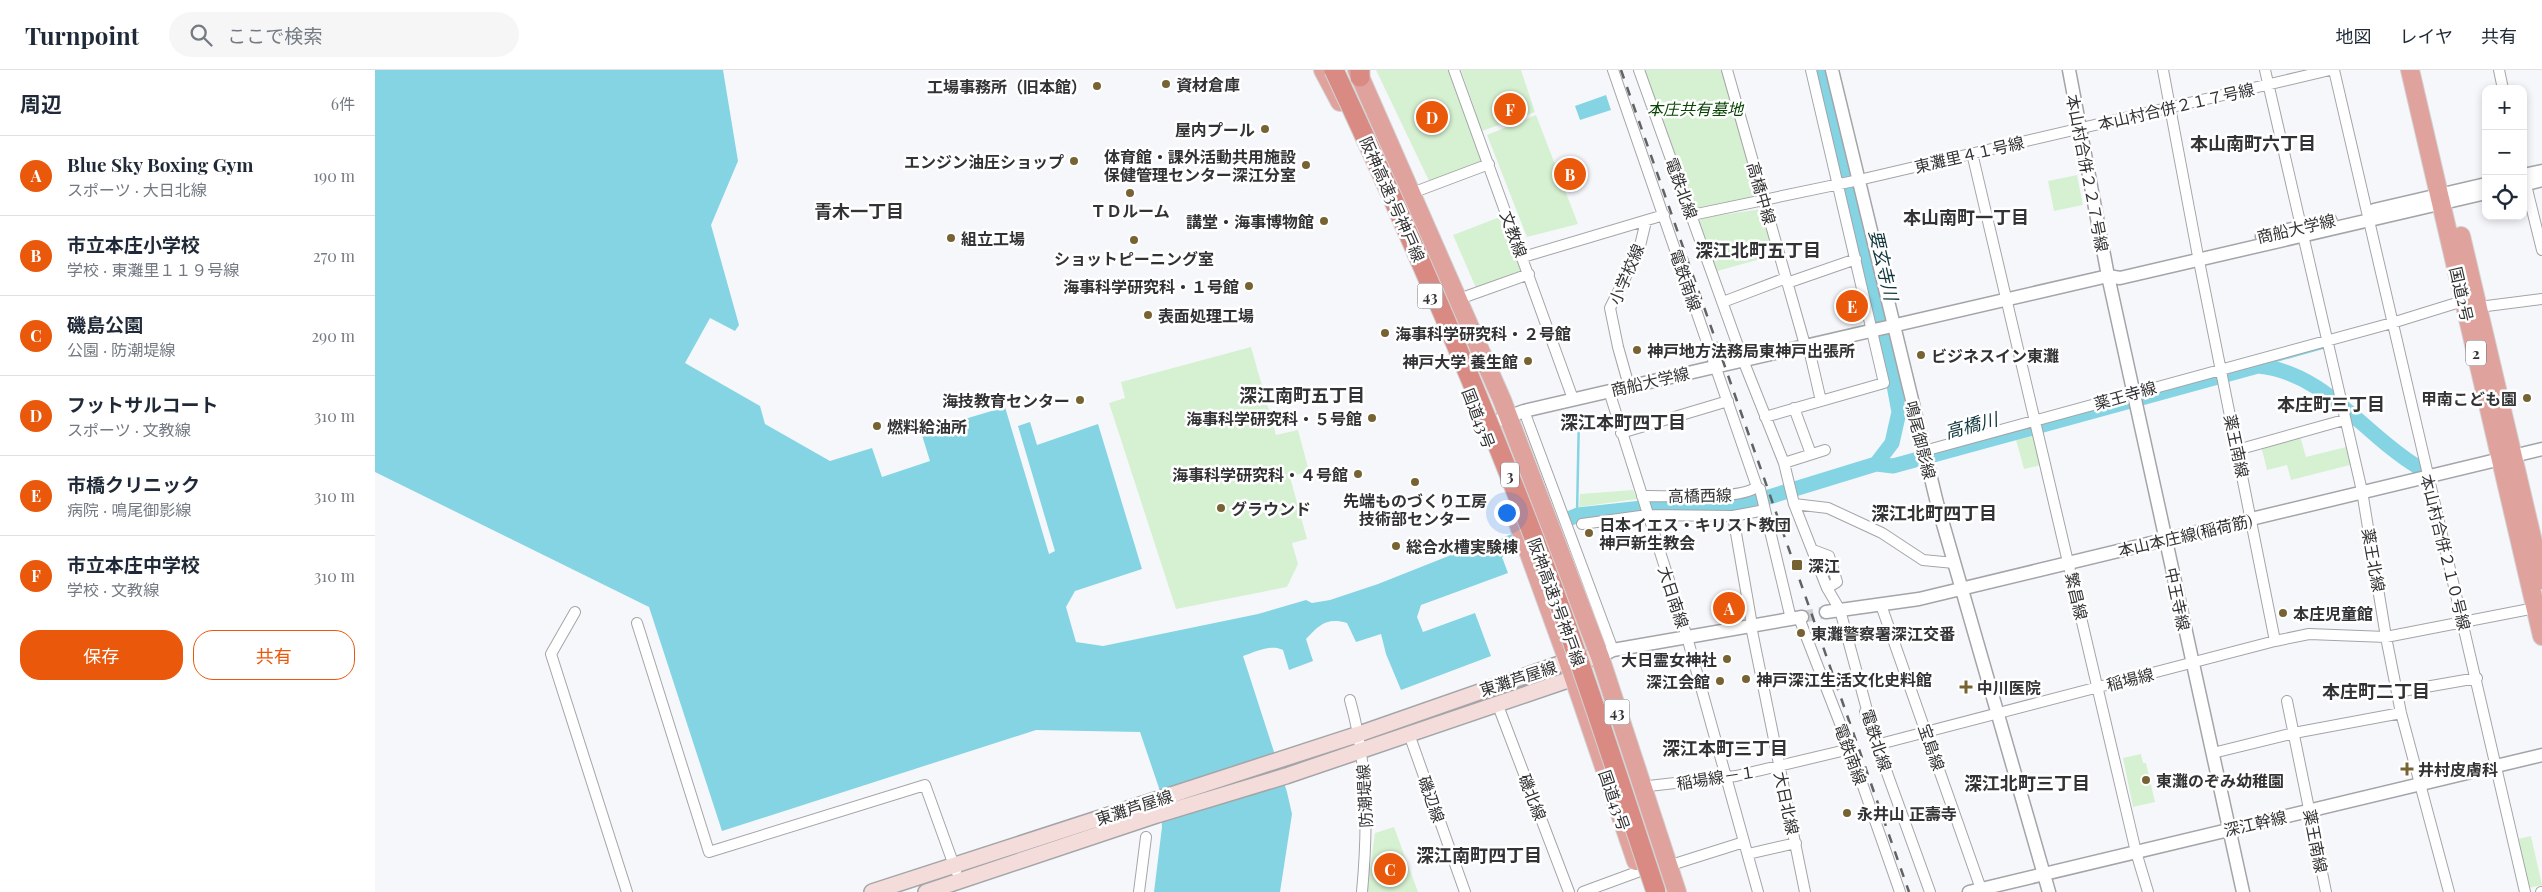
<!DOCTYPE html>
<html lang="ja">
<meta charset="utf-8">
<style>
body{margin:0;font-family:"Playfair Display","Noto Sans JP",serif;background:#f6f6f7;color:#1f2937}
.controls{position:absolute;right:15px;top:15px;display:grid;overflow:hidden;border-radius:10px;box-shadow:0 2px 8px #0003}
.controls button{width:45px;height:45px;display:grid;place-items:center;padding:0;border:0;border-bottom:1px solid #e0e1e3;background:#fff;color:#1f2937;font:25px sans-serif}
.you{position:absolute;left:1131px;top:442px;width:18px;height:18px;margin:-12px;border:4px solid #fff;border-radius:50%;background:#1a73e8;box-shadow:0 0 0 8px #1a73e833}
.badge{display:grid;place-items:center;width:32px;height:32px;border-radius:50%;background:#ea580c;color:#fff;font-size:16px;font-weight:700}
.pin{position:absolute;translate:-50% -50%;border:2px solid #fff;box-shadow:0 1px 5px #0006}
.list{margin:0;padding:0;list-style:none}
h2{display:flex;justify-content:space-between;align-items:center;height:65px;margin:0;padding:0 20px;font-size:21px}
h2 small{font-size:16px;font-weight:400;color:#747a83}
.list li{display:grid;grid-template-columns:32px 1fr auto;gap:15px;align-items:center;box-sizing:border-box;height:80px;padding:0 20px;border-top:1px solid #e0e1e3}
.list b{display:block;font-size:19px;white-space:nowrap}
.list p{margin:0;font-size:16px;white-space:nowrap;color:#747a83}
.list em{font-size:16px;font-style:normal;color:#747a83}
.actions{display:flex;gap:10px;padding:15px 20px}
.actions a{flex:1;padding:11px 0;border:1px solid #ea580c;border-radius:20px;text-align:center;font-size:18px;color:#ea580c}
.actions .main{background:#ea580c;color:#fff}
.icon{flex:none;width:28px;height:28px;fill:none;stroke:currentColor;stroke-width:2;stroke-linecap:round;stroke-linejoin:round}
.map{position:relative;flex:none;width:2167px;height:822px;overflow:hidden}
header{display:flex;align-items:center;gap:30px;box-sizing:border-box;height:70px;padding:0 25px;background:#fff;border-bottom:1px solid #e0e1e3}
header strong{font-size:24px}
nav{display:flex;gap:28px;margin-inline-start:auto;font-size:18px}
.search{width:350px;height:45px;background:#f6f6f7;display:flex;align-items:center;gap:12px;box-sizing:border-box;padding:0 18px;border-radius:28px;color:#747a83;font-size:19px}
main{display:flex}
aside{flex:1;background:#fff}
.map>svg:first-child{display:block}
.green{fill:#d6f1d2}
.water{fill:#84d4e3}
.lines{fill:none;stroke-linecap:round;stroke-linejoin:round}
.stream{stroke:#84d4e3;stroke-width:2.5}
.river{stroke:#84d4e3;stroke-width:15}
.tertiary-tunnel{stroke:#cfd0d3;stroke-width:12;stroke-dasharray:12 6;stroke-linecap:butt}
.minor-casing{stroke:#a4a5a8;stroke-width:12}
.tertiary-casing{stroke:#a4a5a8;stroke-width:15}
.secondary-casing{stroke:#a4a5a8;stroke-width:18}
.trunk-casing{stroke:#d2d2d3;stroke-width:20}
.motorway-casing{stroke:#d2d2d3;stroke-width:21}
.minor{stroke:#fff;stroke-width:10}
.tertiary{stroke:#fff;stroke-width:12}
.secondary{stroke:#f4dcda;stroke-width:15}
.trunk{stroke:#e0a29c;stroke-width:18}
.motorway{stroke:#d98b83;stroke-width:19}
.rail{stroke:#616264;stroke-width:2.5;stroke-dasharray:9 9;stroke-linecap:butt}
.motorway-bridge-casing{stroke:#d2d2d3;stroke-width:21;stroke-linecap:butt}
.motorway-bridge{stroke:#d98b83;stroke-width:19}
.poi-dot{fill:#776232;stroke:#fff;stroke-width:2}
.labels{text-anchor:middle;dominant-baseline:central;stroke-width:5;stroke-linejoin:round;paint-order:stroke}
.shield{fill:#fff;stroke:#707072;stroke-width:1}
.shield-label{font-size:15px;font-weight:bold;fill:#333335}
.poi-label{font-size:16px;font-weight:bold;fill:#333335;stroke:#fff;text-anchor:start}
.street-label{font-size:16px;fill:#333335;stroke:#fff}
.park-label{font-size:16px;font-style:italic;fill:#064402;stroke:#fff}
.neighbourhood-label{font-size:18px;font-weight:bold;fill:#333335;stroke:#fff}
.water-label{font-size:18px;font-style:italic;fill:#11383e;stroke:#fff}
</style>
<header>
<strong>Turnpoint</strong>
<div class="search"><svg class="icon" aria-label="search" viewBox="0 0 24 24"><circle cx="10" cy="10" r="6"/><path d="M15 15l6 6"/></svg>ここで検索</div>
<nav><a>地図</a><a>レイヤ</a><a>共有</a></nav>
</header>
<main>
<aside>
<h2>周辺<small>6件</small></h2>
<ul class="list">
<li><span class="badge">A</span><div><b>Blue Sky Boxing Gym</b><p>スポーツ · 大日北線</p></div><em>190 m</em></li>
<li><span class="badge">B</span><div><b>市立本庄小学校</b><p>学校 · 東灘里１１９号線</p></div><em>270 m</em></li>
<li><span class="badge">C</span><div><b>磯島公園</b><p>公園 · 防潮堤線</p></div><em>290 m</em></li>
<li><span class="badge">D</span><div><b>フットサルコート</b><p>スポーツ · 文教線</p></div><em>310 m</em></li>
<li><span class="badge">E</span><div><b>市橋クリニック</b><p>病院 · 鳴尾御影線</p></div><em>310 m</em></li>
<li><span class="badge">F</span><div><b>市立本庄中学校</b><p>学校 · 文教線</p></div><em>310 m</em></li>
</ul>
<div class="actions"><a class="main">保存</a><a>共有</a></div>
</aside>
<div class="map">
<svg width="2167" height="822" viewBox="0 0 2167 822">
<rect width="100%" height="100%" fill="#f6f7fb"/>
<path class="green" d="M1001,0h72l35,94 -53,19z
M1086,0h60l14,42 -53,19z
M1272,0h75l36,123 -1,5 -66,11 -49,-138z
M1161,45l42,109 -51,13 -40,-102z
M1702,105l6,30 -29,6 -6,-30z
M1387,139l13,46 -61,17 -16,-47 2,-7z
M1125,147l2,5 2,-1 17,45 -1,8 -44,14 -23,-53z
M876,277l25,88 22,-5 11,41 -19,6 17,62 -15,4 6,21 -11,23 -111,22 -67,-206 16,-5 -4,-16z
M1656,362l2,1 7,30 -2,3 -14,3 -9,-33z
M1925,366l6,21 40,-10 4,18 -59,15 -4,-15 -20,5 -6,-24z
M1258,420l4,9 -58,8 1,-13z
M1766,684l2,9h3l9,39 -22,5 -10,-49z
M1019,757l24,65h-51l8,-59z
M2156,766l11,49 -13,3 -11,-49z"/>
<path class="water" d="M0,0h348l15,91 -27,64 28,100 -4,6 -25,-13 -25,45 75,43 5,18 65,37 42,-13 10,29 48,-16 -9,-29 84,-25 44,147 6,-3 -37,-125 12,-4 7,23 61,-21 44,145 -67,22 -9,16 10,35 27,4 155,-32 48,-14 6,3 18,-3 48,-16 116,-46 3,5 8,-3 5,13 -8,4 6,16 -87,32 -4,12 6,15 52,-19 16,43 -90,34 -15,-36 -5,-20 -25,8 -9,-19c-20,-6 -28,2 -41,16l7,22 -24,9 -6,-20c-13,-6 -27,2 -40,6l44,136 5,22 -12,78h-126l8,-65 -3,-39 -19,-56 -104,-2 -314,101 -73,-224 -274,-135z
M1231,25l5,15 -31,10 -5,-14z"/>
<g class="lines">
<path class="stream" d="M1883,296l64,-18
M1202,445l2,-100"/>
<path class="river" d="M1444,0l68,278 12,64 -7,31 -16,21
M1132,474l71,-29 92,-10h73l133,-41 17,2 365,-100c67,6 106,69 160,101"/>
<path class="tertiary-tunnel" d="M1427,547l24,-5"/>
<g class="minor-casing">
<path id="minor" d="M1079,0l119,329
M1238,0l144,417 3,2 31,130
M1264,0l104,290 41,103 10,41 33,84 13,22 27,100 -2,2 65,180
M1352,0l78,275
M1788,0l34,181 78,390
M1890,0l97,421 24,146 15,76 48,179
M1959,0l191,822
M2124,0l4,19
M1597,83l164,699 12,40
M2149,107l18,73
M1037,123l77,-29
M1317,145l167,-35 471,-110
M1148,187l141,-42
M1412,213l69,-24
M1084,229l70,-25
M1348,232l63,-24
M2104,237l63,-8
M1433,275l13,56
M1254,316l-11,-39 -8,-39 29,-58 7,-29
M1234,321l78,246 71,255
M1419,338l17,46
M1149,341l89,239
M1390,347l119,-34 -73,-313
M1246,363l107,-32
M1862,380l107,-30
M1549,381l468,-128 71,-22
M1409,393l41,-13
M1267,426c26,-1 95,5 115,-9
M1419,434l34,4 54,25 41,27 31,3
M1358,446l19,109
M1207,454l66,-9 85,1 32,-6
M1438,480l16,6 8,26 -10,6
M1506,535l100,284
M200,542l-24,42 76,238
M1424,548l51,131 50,143
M262,553l72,229 216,-67 31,86
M1376,556l54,266
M2022,622l80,-14
M975,630c18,64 18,127 12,192
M1912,631l39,191
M1122,633l72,189
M1034,664l56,158
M1501,675l399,-104 34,-7 77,3 149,-29
M1838,683l81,-20 107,-20
M1265,717l96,-11 114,-27
M1373,784l48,-11
M1293,796l76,-24
M764,822l7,-55
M1208,822l57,-21
M2166,822h1"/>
</g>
<g class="tertiary-casing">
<path id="tertiary" d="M1457,0l105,433 112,389
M1694,0l39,206 135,616
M2148,105l19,-4
M2148,115l19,-5
M1999,140l112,-26
M1887,166l68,-16
M1108,356l41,-15c194,-46 389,-89 584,-135l12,2 366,-85
M1451,542l93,-13 623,-150
M1225,587l13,-7 189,-33
M1594,822l573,-137"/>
</g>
<g class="secondary-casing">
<path id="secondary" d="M497,822l487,-158 209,-73 32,-4
M551,822l231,-77 129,-39 288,-98 9,-7"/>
</g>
<g class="trunk-casing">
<path id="trunk" d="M948,0l17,32
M982,0l145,330 98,257 77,235
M2035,0l132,566
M2086,166l81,344
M1140,445l53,146 68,200"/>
</g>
<g class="motorway-casing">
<path id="motorway" d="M985,0v7"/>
</g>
<use href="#minor" class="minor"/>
<use href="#tertiary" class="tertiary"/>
<use href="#secondary" class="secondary"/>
<use href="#trunk" class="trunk"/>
<use href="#motorway" class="motorway"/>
<path class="rail" d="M1246,0l288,822"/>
<g class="motorway-bridge-casing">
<path id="motorway-bridge" d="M959,0c78,167 150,335 215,507 39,104 72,210 107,315"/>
</g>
<use href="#motorway-bridge" class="motorway-bridge"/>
</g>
<g class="poi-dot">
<circle cx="791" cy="14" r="5"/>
<circle cx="722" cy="16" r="5"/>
<circle cx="890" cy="59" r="5"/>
<circle cx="699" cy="91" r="5"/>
<circle cx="931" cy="95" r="5"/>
<circle cx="755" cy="123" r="5"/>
<circle cx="949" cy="151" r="5"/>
<circle cx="576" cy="168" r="5"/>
<circle cx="759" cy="170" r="5"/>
<circle cx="874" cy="216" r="5"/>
<circle cx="773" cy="245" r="5"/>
<circle cx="1010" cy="263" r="5"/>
<circle cx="1262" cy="280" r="5"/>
<circle cx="1546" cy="285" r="5"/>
<circle cx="1153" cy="291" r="5"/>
<circle cx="2152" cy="328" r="5"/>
<circle cx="705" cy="330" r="5"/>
<circle cx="997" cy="348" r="5"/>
<circle cx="502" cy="356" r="5"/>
<circle cx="983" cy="404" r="5"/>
<circle cx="1040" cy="412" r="5"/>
<circle cx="846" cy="438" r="5"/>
<circle cx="1214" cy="463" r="5"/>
<circle cx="1021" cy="476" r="5"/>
<rect x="1416" y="489" width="12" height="12" rx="2.5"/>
<circle cx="1908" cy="543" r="5"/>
<circle cx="1426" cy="563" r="5"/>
<circle cx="1352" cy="589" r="5"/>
<circle cx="1371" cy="609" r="5"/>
<circle cx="1345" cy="611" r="5"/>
<path d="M1588.5 609.5h5v5h5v5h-5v5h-5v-5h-5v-5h5z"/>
<path d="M2029.5 691.5h5v5h5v5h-5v5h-5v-5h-5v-5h5z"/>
<circle cx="1771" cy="710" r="5"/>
<circle cx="1472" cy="743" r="5"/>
</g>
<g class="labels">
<g class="shield">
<rect x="1042.5" y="213.5" width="25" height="25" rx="4"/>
<rect x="2091" y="270.5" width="20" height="25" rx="4"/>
<rect x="1126" y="392.5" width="18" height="25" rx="4"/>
<rect x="1229.5" y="629.5" width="25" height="25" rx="4"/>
</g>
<g class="shield-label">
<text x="1055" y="226">43</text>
<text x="2101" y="283">2</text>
<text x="1135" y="405">3</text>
<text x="1242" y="642">43</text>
</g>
<g class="poi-label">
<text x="801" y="14">資材倉庫</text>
<text x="712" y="16" text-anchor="end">工場事務所（旧本館）</text>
<text x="880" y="59" text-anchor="end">屋内プール</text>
<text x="921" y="86" text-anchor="end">体育館・課外活動共用施設<tspan x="921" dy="18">保健管理センター深江分室</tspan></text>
<text x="689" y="91" text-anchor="end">エンジン油圧ショップ</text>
<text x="755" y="140" text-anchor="middle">ＴＤルーム</text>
<text x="939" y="151" text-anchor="end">講堂・海事博物館</text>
<text x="586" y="168">組立工場</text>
<text x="759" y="188" text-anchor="middle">ショットピーニング室</text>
<text x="864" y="216" text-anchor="end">海事科学研究科・１号館</text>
<text x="783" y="245">表面処理工場</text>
<text x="1020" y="263">海事科学研究科・２号館</text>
<text x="1272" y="280">神戸地方法務局東神戸出張所</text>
<text x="1556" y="285">ビジネスイン東灘</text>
<text x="1143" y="291" text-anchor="end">神戸大学 養生館</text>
<text x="2142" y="328" text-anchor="end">甲南こども園</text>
<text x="695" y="330" text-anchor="end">海技教育センター</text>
<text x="987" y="348" text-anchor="end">海事科学研究科・５号館</text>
<text x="512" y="356">燃料給油所</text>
<text x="973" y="404" text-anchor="end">海事科学研究科・４号館</text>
<text x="1040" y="430" text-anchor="middle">先端ものづくり工房<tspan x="1040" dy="18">技術部センター</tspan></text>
<text x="856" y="438">グラウンド</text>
<text x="1224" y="454">日本イエス・キリスト教団<tspan x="1224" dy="18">神戸新生教会</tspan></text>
<text x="1031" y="476">総合水槽実験棟</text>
<text x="1433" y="495">深江</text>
<text x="1918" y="543">本庄児童館</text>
<text x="1436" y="563">東灘警察署深江交番</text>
<text x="1342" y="589" text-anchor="end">大日霊女神社</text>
<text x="1381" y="609">神戸深江生活文化史料館</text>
<text x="1335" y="611" text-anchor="end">深江会館</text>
<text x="1602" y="617">中川医院</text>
<text x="2043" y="699">井村皮膚科</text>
<text x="1781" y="710">東灘のぞみ幼稚園</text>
<text x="1482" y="743">永井山 正壽寺</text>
</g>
<g class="street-label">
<text transform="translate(1801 36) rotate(-13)">本山村合併２１７号線</text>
<text transform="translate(1594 84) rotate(-13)">東灘里４１号線</text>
<text transform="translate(1713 103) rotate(79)">本山村合併２２７号線</text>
<text transform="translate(1307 118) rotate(70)">電鉄北線</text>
<text transform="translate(1387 123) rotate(74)">高橋中線</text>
<text transform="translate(1018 129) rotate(66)">阪神高速3号神戸線</text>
<text transform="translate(1921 158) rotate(-13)">商船大学線</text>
<text transform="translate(1139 164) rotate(70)">文教線</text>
<text transform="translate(1251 204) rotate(-67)">小学校線</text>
<text transform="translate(1311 210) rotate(71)">電鉄南線</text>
<text transform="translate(2087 224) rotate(77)">国道2号</text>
<text transform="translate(1275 311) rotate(-13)">商船大学線</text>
<text transform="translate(1750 325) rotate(-16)">薬王寺線</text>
<text transform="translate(1104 348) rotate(69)">国道43号</text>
<text transform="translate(1546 370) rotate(76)">鳴尾御影線</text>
<text transform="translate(1862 376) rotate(78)">薬王南線</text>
<text transform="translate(1325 425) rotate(-1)">高橋西線</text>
<text transform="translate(1810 465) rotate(-13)">本山本庄線(稲荷筋)</text>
<text transform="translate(2071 482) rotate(76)">本山村合併２１０号線</text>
<text transform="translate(1999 490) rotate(80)">薬王北線</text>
<text transform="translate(1702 526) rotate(77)">繁昌線</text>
<text transform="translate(1299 527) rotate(72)">大日南線</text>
<text transform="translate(1803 529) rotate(78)">中王寺線</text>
<text transform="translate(1182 532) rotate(70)">阪神高速3号神戸線</text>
<text transform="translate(1143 608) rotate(-18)">東灘芦屋線</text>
<text transform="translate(1755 609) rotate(-14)">稲場線</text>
<text transform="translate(1502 670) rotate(72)">電鉄北線</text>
<text transform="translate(1557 677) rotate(71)">宝島線</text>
<text transform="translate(1476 684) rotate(70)">電鉄南線</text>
<text transform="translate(1341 707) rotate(-9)">稲場線－１</text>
<text transform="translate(989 726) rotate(-93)">防潮堤線</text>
<text transform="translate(1158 727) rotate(69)">磯北線</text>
<text transform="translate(1057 729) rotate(71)">磯辺線</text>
<text transform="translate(1240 730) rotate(71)">国道43号</text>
<text transform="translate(1412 733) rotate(78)">大日北線</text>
<text transform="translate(759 737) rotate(-18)">東灘芦屋線</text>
<text transform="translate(1880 753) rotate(-13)">深江幹線</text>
<text transform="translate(1941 771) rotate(79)">薬王南線</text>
</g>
<g class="park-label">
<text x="1320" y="38">本庄共有墓地</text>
</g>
<g class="neighbourhood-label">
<text x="1878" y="73">本山南町六丁目</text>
<text x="484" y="141">青木一丁目</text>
<text x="1591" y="147">本山南町一丁目</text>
<text x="1383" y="180">深江北町五丁目</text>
<text x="927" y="325">深江南町五丁目</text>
<text x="1956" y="334">本庄町三丁目</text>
<text x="1248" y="352">深江本町四丁目</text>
<text x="1559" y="443">深江北町四丁目</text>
<text x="2001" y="621">本庄町二丁目</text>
<text x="1350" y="678">深江本町三丁目</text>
<text x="1652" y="713">深江北町三丁目</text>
<text x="1104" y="785">深江南町四丁目</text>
</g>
<g class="water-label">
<text transform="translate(1509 195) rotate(77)">要玄寺川</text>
<text transform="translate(1596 355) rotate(-15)">高橋川</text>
</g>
</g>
</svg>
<div class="controls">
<button>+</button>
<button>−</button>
<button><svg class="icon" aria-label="locate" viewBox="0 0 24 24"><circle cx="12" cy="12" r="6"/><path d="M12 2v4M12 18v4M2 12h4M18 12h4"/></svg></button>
</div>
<div class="you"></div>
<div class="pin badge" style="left:1354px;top:538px">A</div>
<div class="pin badge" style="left:1195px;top:104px">B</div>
<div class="pin badge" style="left:1015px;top:799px">C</div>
<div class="pin badge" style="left:1057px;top:47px">D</div>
<div class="pin badge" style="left:1477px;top:236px">E</div>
<div class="pin badge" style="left:1135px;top:39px">F</div>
</div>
</main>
